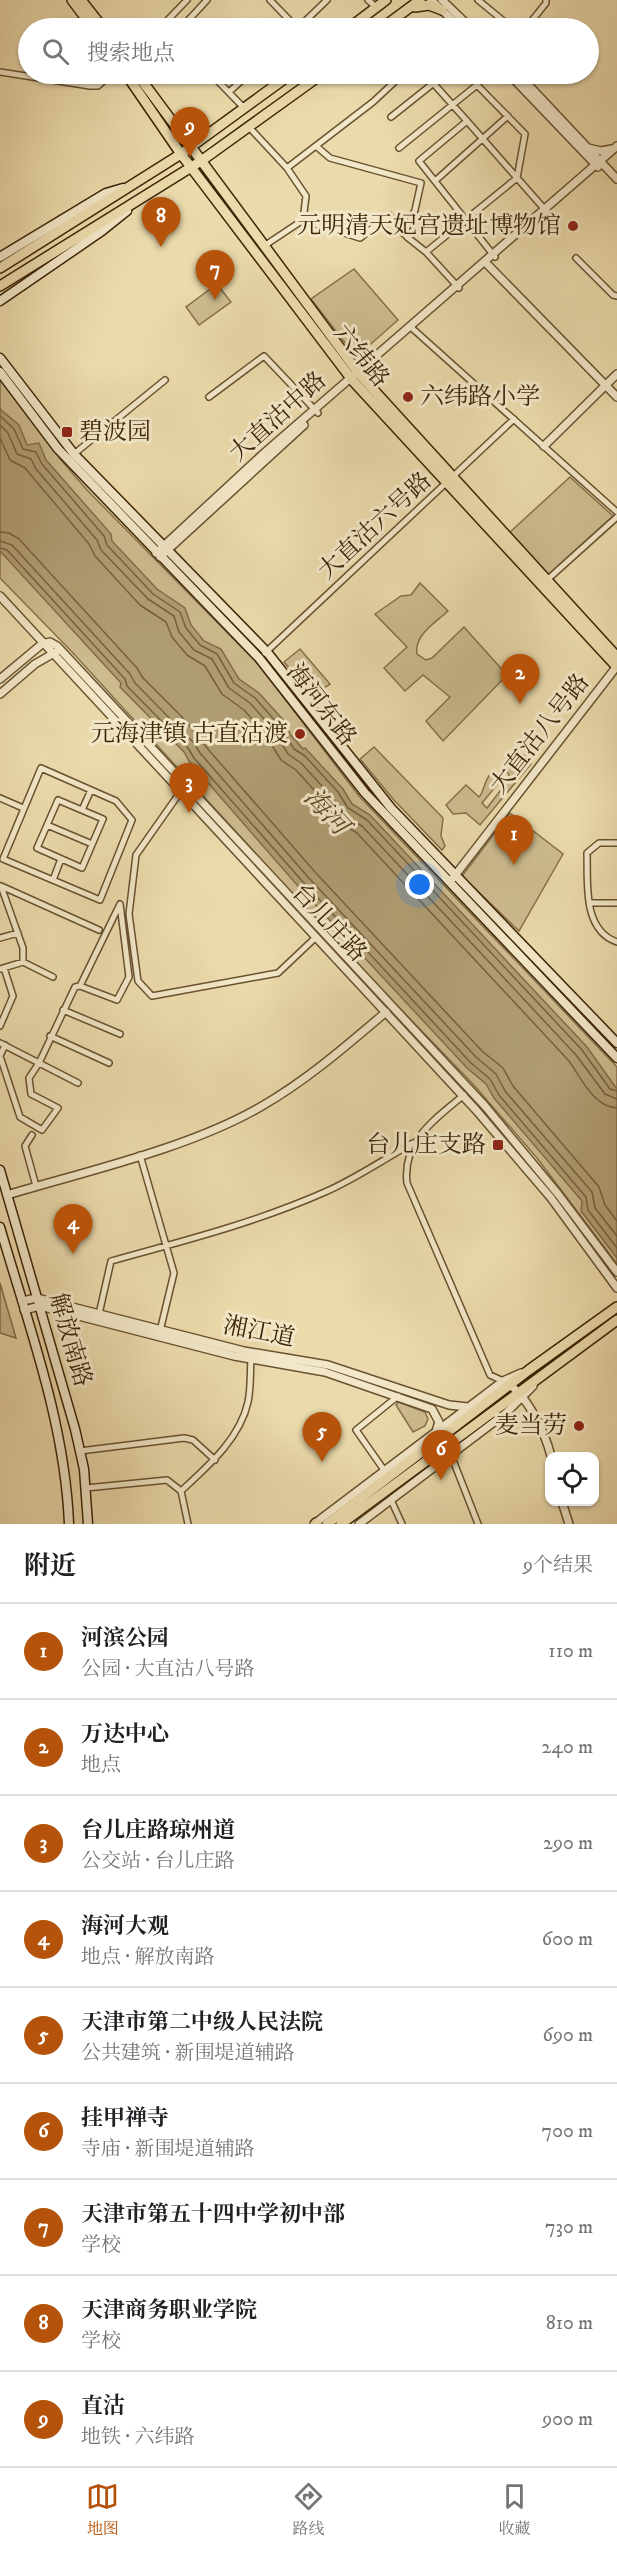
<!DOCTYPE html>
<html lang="zh">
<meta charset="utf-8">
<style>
body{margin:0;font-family:"IM FELL DW Pica","Noto Serif SC",serif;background:#f2f2f2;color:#202124}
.controls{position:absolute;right:18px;bottom:18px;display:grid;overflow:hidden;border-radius:12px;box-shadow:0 2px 4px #0004}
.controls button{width:54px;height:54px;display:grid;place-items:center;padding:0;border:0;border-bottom:2px solid #e0e0e0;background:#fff;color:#202124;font:30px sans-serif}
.you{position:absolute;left:420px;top:885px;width:21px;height:21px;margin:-15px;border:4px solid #fff;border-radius:50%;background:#1a73e8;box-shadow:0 0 0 9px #1a73e833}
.badge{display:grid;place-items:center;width:39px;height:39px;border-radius:50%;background:#b45309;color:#fff;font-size:20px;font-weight:700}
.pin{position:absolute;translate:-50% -50px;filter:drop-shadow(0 2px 3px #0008)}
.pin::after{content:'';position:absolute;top:32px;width:21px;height:18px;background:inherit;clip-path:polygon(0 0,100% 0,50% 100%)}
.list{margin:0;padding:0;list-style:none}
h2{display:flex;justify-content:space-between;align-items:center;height:78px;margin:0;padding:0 24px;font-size:26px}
h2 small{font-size:20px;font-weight:400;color:#757577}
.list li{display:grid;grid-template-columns:39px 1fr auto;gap:18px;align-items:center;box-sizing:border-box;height:96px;padding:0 24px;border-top:2px solid #e0e0e0}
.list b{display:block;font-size:22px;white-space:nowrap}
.list p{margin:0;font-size:20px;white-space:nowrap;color:#757577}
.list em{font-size:20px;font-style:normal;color:#757577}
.icon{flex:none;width:33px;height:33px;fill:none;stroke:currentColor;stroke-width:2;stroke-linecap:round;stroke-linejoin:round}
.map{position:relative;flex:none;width:617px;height:1524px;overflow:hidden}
.search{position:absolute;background:#fff;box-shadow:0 2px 4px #0004;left:18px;right:18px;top:18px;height:66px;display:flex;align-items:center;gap:15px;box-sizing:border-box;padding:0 21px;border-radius:33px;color:#757577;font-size:22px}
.sheet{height:942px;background:#fff}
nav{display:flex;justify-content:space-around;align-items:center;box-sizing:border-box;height:84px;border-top:2px solid #e0e0e0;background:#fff;font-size:16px;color:#757577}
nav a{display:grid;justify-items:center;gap:3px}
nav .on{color:#b45309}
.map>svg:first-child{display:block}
.green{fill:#cdbb8f;stroke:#84704b;stroke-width:1.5}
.water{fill:#b09c73;stroke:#826c48;stroke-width:1.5}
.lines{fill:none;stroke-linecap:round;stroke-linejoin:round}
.shore{stroke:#76603d;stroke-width:1.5}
.minor-casing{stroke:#685230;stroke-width:8}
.tertiary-casing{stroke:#685230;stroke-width:10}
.secondary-casing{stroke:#3c2407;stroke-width:11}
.primary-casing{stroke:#3c2407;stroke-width:12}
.trunk-casing{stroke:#3c2407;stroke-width:12}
.minor{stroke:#f2e7c8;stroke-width:5}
.tertiary{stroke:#f2e7c8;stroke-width:7}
.secondary{stroke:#f2e7c8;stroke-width:8}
.primary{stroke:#ebdaab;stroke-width:9}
.trunk{stroke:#ebdaab;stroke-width:9}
.poi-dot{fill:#8f2418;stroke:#f2e7c8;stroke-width:2}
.labels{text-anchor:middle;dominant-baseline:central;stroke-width:6;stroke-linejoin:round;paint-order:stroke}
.poi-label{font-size:24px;fill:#3c2407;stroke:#f2e7c8;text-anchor:end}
.street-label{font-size:24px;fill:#3c2407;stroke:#f2e7c8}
.water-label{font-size:26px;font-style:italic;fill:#5f4827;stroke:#f2e7c8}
</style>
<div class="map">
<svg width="617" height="1524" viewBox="0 0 617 1524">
<rect width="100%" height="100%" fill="#ebdaab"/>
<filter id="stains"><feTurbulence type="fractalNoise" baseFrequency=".00333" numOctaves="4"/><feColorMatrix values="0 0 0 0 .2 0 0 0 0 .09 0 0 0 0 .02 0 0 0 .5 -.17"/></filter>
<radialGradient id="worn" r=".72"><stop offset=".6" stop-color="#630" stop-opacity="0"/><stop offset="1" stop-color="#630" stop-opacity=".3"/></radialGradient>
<path class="green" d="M354,269l44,51 -42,37 -45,-58z
M217,284l14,18 -32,23 -13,-18z
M0,379l61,81 26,30 171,174 101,132 258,271v197l-80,-106 -64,-74 -123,-127 -277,-304 -73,-75z
M570,477l43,39 -65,59 -39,-42z
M420,583l28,28c-13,12 -34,24 -31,43l9,6 6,-2 32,-31 43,48 -64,66 -17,-20 24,-24 -27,-22 -18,16 -21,-23 23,-21 -32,-33 26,-18 10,-1z
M300,649l30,35 -18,12 -28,-34z
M374,747l69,71 -2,18 4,10 -3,4 -49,-51 -33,-40z
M519,754l8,2 4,8 -51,61 -14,-12 -13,1 -7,-9 20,-20 13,12c6,-6 4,-15 12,-24h6l4,7 -19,23 5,5 23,-30 -5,-12 2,-5z
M510,813l53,41 -44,77 -57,-55z
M0,1283l16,55 -16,-5z
M398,1402l27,10 3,7 -3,7 -12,6 -17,-27z"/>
<path class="water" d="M0,409l19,16 8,20 12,-2 7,17 65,74 1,7 45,48 28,19 6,17 13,16 17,8 18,30 20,14 26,29 5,12 13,15 2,-1 38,41 9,15 18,11 217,232 30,42v169l-36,-47 1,-10 -88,-103 -8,-14 -19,-16 -169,-182 -109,-125 -5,-9 -64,-65 1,-4 -121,-132z"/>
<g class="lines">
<path class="shore" d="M0,416l14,13 9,20 13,3 6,12 62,72 3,9 46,49 27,18 6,16 14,17 17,9 17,29 21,15 24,27 15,24 11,7 33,36 10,16 19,12 215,230 28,39 7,2
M0,425l8,8 9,21 14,5 5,10 61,71 4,10 47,49 26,17 5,16 15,18 18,9 17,29 21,15 23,26 15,25 13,9 31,34 10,17 20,12 214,229 29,39 12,5
M0,438l10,22 15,8 64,76 6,12 45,49 26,17 6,15 15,18 18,11 17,28 22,16 21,24 16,26 15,10 29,32 11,18 21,13 212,228c12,17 25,46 48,47
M0,532l9,1 10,6 118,129 6,10 42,42 22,28 108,124 167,179 21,17 10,18 86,101 6,18 12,16
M0,541l12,4 118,129 5,9 59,60 6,10 108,124 168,180 20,17 9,17 87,101 3,16 22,28
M0,548l7,2 118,129 2,7 61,62 6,10 109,124 168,181 19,16 9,16 87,102 2,13 29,38"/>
<g class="minor-casing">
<path id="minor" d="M270,0l27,28
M368,0l8,7
M478,0l34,28
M160,28l27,-28
M181,28l26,-28
M298,28l29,-28
M526,28l20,-25v-3
M0,72l90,14h8l13,-12
M211,74l34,35
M425,74l42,47 -48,40 76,96
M229,92l20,-18
M391,117l54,-43
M467,121l80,91
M249,127l38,41 19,28 -3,24
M316,146l14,12 91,25 -6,27 -11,24
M399,148l78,-63 48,49 -8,44 -91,74
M287,168l86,-66 30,-28
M435,181l73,-65
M264,246l39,-26 57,18 29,-23 18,22 19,15 33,36
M576,258l37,37 4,1
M413,329l204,183
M209,397l55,-41 54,57
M74,454l91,-74
M547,580l70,-63
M265,653l249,-234
M41,768l75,33 16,19 -32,80 -97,-41z
M181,791l-45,64 -7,59 9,67 14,15 126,-23 37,-35
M0,798l23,10
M58,800l45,19 -21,49 -45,-20z
M82,810l9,-20
M47,825l45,19
M617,843h-18l-12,10c1,29 -5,77 30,89
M53,880l8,-21
M1,886l98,44
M589,903h28
M0,938l18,-5
M23,962l30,15
M0,969l23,-7v-14l-22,-62
M63,1010l57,24
M0,1026l13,-30 -9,-28
M50,1036l59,27
M0,1043l78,40
M5,1045l-5,11 20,61 22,13 16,-22 -27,-14 -2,-16 10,-15 36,-76 5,-1 40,-82 9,73 -12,23 -37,-14
M464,1095c-29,24 -62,46 -57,88l80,185 3,7 13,6
M32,1135l-7,11 11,40
M140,1155l34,118 -14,58
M99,1314l12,-53c72,-20 144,-38 214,-69 30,-13 59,-33 88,-49
M80,1451l104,-13 9,2 22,20
M451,1455l27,69
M384,1470l-28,-40 42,-34
M86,1488l81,-8 14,11 7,33
M181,1491c26,-24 59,-52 67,-89 3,-14 2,-29 3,-43
M391,1500l11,24"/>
</g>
<g class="tertiary-casing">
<path id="tertiary" d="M431,0l30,28
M442,0l29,28
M509,74l89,93
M518,74l99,105
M588,148l13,3 11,-2
M487,264l130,133
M544,446l73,-72
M156,553l106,-98 355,-309
M160,557l144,-132
M0,596l476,514 75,88 66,90
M0,679l42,-35 8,-2 7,4 428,460 73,88 59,78
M0,694l35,-30 21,-12
M453,878l164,-212
M7,1195c80,-24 183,-47 255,-89 45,-26 84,-60 124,-94
M22,1301l15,-3 207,53 84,14 121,40 19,2 14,-3
M24,1310l16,-4 194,50 91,16 107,37 7,13 -7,21
M507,1383c21,13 38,50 44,73
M562,1502l7,22
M314,1524l189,-143 18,-8
M359,1524l147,-111 27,-27"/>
</g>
<g class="secondary-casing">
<path id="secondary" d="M0,257l106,-64 17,-5
M0,301l102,-70 25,-20
M0,358l74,96 193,198 124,156 226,235
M0,372l58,77 201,209 106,135 252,265
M0,1170l75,259 9,40 4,55
M0,1227c28,97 65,195 69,297"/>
</g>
<g class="primary-casing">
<path id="primary" d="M72,0l21,28
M81,0l22,28
M415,7l14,-2 13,5
M349,28l37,-28
M382,28l38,-28
M126,74l55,80 172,227 264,286
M137,74l223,301 257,282
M0,268l181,-114 110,-80
M0,286l201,-125 121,-87"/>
</g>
<g class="trunk-casing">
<path id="trunk" d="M316,1523l1,1
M327,1524l202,-154 88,-63
M341,1524l276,-204"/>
</g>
<use href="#minor" class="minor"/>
<use href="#tertiary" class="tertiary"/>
<use href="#secondary" class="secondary"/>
<use href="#primary" class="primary"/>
<use href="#trunk" class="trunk"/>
</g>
<g class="poi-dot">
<circle cx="573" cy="226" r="6"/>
<circle cx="408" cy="397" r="6"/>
<rect x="61" y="426" width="12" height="12" rx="3"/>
<circle cx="300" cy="734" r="6"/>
<rect x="492" y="1139" width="12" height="12" rx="3"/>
<circle cx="579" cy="1426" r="6"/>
</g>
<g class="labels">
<g class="poi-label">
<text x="561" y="226">元明清天妃宫遗址博物馆</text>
<text x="420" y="397" text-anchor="start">六纬路小学</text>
<text x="79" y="432" text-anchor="start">碧波园</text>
<text x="288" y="734">元海津镇 古直沽渡</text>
<text x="486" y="1145">台儿庄支路</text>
<text x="567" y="1426">麦当劳</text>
</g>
<g class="street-label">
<text transform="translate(361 356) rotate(51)">六纬路</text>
<text transform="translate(278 417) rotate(-42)">大直沽中路</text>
<text transform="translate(375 526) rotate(-43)">大直沽六号路</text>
<text transform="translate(321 705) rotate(52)">海河东路</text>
<text transform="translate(540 734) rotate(-52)">大直沽八号路</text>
<text transform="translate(329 923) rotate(47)">台儿庄路</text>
<text transform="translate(259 1332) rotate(11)">湘江道</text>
<text transform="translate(70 1340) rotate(74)">解放南路</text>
</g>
<g class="water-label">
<text transform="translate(326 812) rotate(47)">海河</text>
</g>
</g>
<rect width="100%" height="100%" filter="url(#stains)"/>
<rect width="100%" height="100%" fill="url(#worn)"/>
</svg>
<div class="controls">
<button><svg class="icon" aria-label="locate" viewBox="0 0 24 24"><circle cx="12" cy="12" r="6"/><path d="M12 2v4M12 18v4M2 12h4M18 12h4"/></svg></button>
</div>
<div class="you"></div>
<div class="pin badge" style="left:514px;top:865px">1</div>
<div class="pin badge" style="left:520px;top:704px">2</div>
<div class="pin badge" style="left:189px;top:813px">3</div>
<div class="pin badge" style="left:73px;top:1254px">4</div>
<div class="pin badge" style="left:322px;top:1462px">5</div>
<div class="pin badge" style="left:441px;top:1480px">6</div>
<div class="pin badge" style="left:215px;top:300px">7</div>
<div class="pin badge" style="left:161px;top:247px">8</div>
<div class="pin badge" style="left:190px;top:157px">9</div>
<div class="search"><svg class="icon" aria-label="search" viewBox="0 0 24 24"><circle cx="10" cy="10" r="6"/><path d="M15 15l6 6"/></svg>搜索地点</div>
</div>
<section class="sheet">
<h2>附近<small>9个结果</small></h2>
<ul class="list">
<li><span class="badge">1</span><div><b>河滨公园</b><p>公园 · 大直沽八号路</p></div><em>110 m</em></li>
<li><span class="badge">2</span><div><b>万达中心</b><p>地点</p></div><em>240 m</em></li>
<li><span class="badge">3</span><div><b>台儿庄路琼州道</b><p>公交站 · 台儿庄路</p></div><em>290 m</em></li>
<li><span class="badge">4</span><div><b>海河大观</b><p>地点 · 解放南路</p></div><em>600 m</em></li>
<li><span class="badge">5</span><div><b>天津市第二中级人民法院</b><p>公共建筑 · 新围堤道辅路</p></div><em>690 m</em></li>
<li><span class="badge">6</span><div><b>挂甲禅寺</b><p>寺庙 · 新围堤道辅路</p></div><em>700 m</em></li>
<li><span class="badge">7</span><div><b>天津市第五十四中学初中部</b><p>学校</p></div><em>730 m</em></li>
<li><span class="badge">8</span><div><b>天津商务职业学院</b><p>学校</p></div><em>810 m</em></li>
<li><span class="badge">9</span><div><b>直沽</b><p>地铁 · 六纬路</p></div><em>900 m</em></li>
</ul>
</section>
<nav>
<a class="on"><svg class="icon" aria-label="map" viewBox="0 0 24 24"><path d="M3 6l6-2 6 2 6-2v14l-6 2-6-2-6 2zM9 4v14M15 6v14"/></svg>地图</a>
<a><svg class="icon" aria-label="directions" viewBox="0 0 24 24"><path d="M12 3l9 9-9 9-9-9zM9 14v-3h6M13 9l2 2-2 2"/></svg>路线</a>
<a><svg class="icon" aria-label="saved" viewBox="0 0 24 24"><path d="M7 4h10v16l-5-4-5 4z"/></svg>收藏</a>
</nav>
